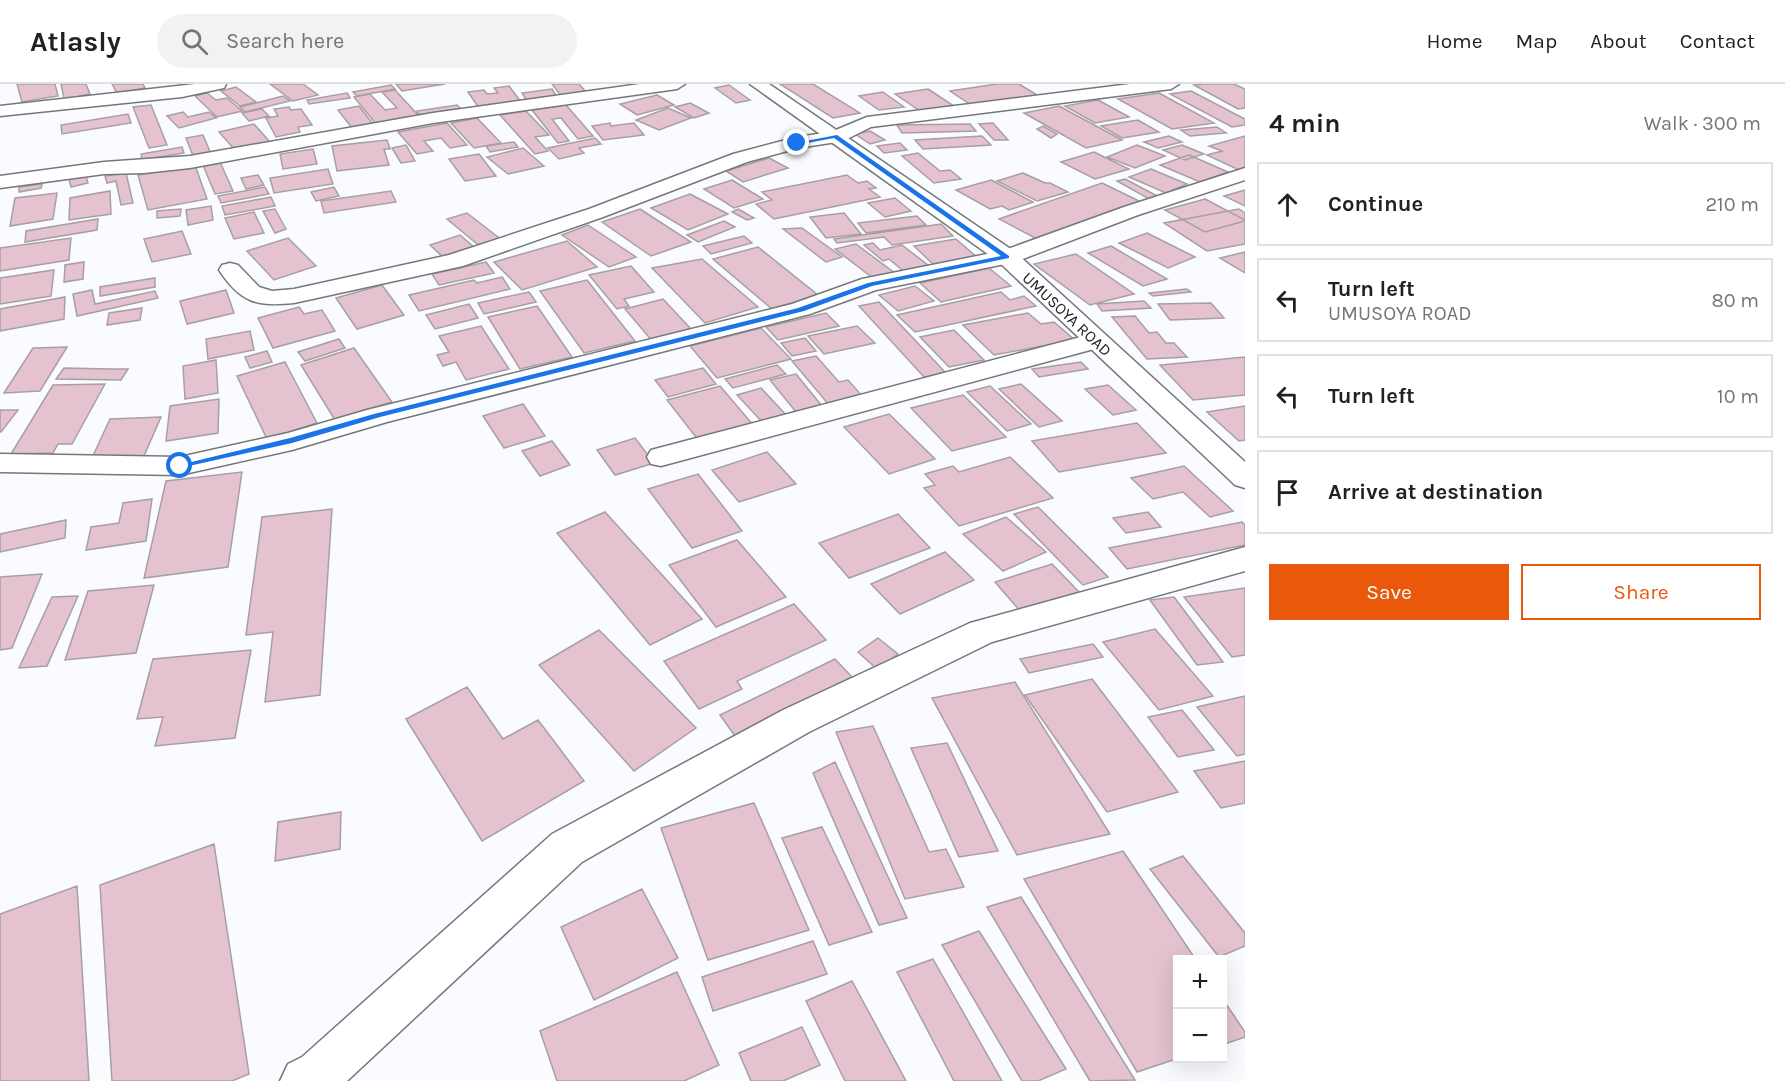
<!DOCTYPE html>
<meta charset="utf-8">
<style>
body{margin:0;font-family:Karla,sans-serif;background:#f2f2f2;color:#202124}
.controls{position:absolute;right:18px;bottom:18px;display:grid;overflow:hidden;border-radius:0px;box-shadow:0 6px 24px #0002}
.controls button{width:54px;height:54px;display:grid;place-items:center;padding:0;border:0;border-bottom:2px solid #e0e0e0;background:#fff;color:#202124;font:30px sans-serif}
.stop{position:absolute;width:18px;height:18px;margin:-14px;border:4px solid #1a73e8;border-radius:50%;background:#fff}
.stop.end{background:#1a73e8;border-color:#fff;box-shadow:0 2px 6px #0008}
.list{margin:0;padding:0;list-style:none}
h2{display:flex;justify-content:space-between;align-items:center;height:78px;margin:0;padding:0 24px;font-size:26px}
h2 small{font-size:20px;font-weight:400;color:#757577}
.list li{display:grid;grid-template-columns:39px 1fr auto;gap:18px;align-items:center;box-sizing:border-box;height:84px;margin:0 12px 12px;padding:0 12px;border:2px solid #e0e0e0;border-radius:0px}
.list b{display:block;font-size:22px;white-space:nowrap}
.list p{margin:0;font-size:20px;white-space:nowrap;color:#757577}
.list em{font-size:20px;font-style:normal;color:#757577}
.actions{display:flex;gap:12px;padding:18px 24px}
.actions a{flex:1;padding:14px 0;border:2px solid #ea580c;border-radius:0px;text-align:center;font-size:21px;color:#ea580c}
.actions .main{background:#ea580c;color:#fff}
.icon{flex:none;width:33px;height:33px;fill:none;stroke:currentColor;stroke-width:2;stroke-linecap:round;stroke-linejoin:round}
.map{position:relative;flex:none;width:1245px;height:997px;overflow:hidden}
header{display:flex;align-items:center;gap:36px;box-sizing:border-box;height:84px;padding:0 30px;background:#fff;border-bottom:2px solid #e0e0e0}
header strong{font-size:28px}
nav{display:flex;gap:33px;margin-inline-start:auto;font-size:21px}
.search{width:420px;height:54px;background:#f2f2f2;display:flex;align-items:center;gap:15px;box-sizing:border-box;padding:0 21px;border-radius:33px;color:#757577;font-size:22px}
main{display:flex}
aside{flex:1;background:#fff}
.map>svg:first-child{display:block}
.building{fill:#e4c2d0;stroke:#a89fa3;stroke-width:1.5}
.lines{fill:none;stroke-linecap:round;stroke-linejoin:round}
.minor-casing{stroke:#74777e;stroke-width:3}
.secondary-casing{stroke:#74777e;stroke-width:3}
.minor{fill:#fff;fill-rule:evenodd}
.secondary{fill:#fff;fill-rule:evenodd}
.route{fill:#1a73e8}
.labels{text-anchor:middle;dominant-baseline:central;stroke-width:4.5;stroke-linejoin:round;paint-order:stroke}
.far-street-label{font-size:16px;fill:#232427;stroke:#fff}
</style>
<header>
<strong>Atlasly</strong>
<div class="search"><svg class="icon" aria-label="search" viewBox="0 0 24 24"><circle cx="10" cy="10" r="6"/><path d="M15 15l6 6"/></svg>Search here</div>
<nav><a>Home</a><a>Map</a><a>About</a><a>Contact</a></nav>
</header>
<main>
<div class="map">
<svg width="1245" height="997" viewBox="0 0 1245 997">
<rect width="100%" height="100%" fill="#f9fbfe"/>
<path class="building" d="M17,0h38l3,12 -36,6z
M61,0h25l4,10 -10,2 5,4 -20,3z
M112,0h31l2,4 -28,5z
M270,0h33l15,11 -25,6z
M396,0h49l-43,7z
M552,0h27l8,9 -25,4z
M780,0h33l47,29 -27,5z
M997,0h22l20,12 -65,11 -24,-16z
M1204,0h30l11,5v19l-7,1 -44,-24z
M391,1l4,4 -38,7 -4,-4z
M729,1l21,15 -14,3 -21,-15z
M509,2l12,16 -42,6 -11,-16 16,-2 3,4 11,-1 -4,-5z
M236,3l20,15 -16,4 -19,-15z
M552,5l5,8 -30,4 -5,-8z
M928,5l29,19 -34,5 -28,-19z
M395,6l25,27 -43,8 -23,-28 16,-3 15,16 12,-2 -15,-16z
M1191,7l54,28v6l-13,2 -62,-33z
M883,8l21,15 -25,3 -20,-14z
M207,9l9,7 11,-2 15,13 -25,6 -22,-21z
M347,9l3,5 -41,6 -2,-4z
M1159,9l55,30 -42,6 -54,-30z
M657,11l17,10 -37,10 -17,-11z
M283,12l7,5 -45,11 -5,-5z
M1098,16l31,17 -34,6 -30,-17z
M690,19l19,10 -15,5 -19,-11z
M151,21l16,40 -18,3 -16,-41z
M457,21l5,5 -42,7 -3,-6z
M566,21l27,31 -15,3 -17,-21 -9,1 17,22 -11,2 -26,-33z
M359,22l14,18 -21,4 -14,-18z
M1059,22l63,34 -36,8 -62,-35z
M289,23l2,3 10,-1 11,16 -14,2 2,5 -24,5 -10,-19 12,-2 -4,-7z
M668,24l23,10 -32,12 -23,-10z
M262,25l7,7 -20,5 -7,-8z
M526,27l23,24 -14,2 13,14 -13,3 -35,-39z
M183,28l5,5 21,-5 7,6 -37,10 -12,-12z
M128,30l3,9 -69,11 -1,-9z
M477,34l24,25 -27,5 -23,-25z
M1138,36l21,12 -37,6 -21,-12z
M447,39l20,22 -17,3 -9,-10 -17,3 9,10 -16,3 -19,-22z
M610,39l1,3 23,-3 10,12 -41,5 -11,-14z
M993,39l15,17h-14l-15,-16z
M254,40l16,18 -35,8 -16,-18z
M970,40l6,7 -74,2 -5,-8z
M1043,42l14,8 -6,4 -14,-9z
M1217,43l9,6 -36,3 -9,-6z
M870,47l15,9 -15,4 -15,-10z
M203,51l8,19 -17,4 -8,-20z
M982,52l9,9 -68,4 -8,-9z
M1169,52l13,6 -24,6 -14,-6z
M1245,52v34l-4,1 -34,-16 15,-4 -13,-5z
M595,54l6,6 -22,4 5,5 -25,6 -11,-11z
M387,56l3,9h-6l5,16 -52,6 -5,-25z
M514,58l4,5 -28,5 -4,-6z
M900,59l7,7 -23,3 -7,-7z
M406,61l9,16 -14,2 -9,-15z
M1137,61l28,11 -30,12 -28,-11z
M1182,61l22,9 -19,6 -22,-10z
M182,63l2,6 -42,7 -1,-6z
M523,64l21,18 -36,8 -21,-17z
M313,65l4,15 -34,5 -3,-15z
M1094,68l35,17 -34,10 -34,-17z
M918,69l22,18 10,-1 11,9 -27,4 -32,-27z
M479,70l17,22 -31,5 -16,-22z
M1189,71l39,17 -28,10 -40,-17z
M769,74l19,10 -45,14 -17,-11z
M220,78l13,29 -18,3 -12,-29z
M195,81l12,34 -59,11 -10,-35z
M328,85l5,15 -59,9 -4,-15z
M1151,85l36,15 -21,9 -37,-16z
M126,89l7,30 -12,2 -5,-24 -9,2 -2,-7z
M1023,89l22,10h5l18,9 -31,9 -40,-20z
M258,91l6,10 -18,4 -5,-11z
M847,91l11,8 9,-2 9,7 -7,1 11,8 -106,22 -18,-15 16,-4 -10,-8z
M86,92l2,7 -17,4 -2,-8z
M1125,95l34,18 -8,3 -34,-19z
M732,96l31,19 -29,9 -30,-19z
M991,96l42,22 -24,8 -7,-4 -12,3 -34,-19z
M1102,99l39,19 -104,37 -38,-20z
M42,100l-1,4 -22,4v-5z
M265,103l4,7 -48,9 -3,-7z
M334,103l5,9 -23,5 -5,-9z
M1245,106v16l-21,-10z
M110,107l1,23 -42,6 1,-22z
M391,107l5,11 -72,11 -3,-12z
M57,109l-4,26 -43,7 5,-28z
M690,110l38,20 -40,16 -37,-22z
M271,113l4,9 -50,9 -3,-9z
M895,114l16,13 -26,6 -17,-14z
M1205,115l40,21v1l-40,11 -40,-22z
M211,122l2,14 -25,5 -2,-15z
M181,125l-1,7 -23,2v-7z
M275,125l11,20 -11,4 -12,-22z
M640,125l51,33 -40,14 -49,-34z
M738,125l16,9 -7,2 -15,-8z
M1239,125l6,4v31l-38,7 -43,-28z
M254,128l10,21 -30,6 -9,-21z
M467,129l36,28 -21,7 -35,-29z
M844,129l17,21 -35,4 -16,-21z
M917,132l9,9 -60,8 -8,-10z
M98,135l-1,11 -72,12 1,-11z
M724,137l11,6 -37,15 -11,-7z
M941,140l12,12 -61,9 -8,-8 -47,6 -3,-4z
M588,141l48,32 -27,10 -47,-32z
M802,144l40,29 -16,5 -43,-33z
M182,147l9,23 -39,8 -8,-23z
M1147,149l48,24 -27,11 -49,-25z
M460,151l15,13 -31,10 -14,-13z
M744,152l8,7 -41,11 -8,-8z
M71,154l-2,22 -69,11v-23z
M288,154l28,28 -42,14 -27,-29z
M956,155l22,19 -43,8 -21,-20z
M567,157l30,26 -75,23 -28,-28z
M873,159l7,7 22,-5 31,24 -25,6 -19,-16 -6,2 -19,-16z
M856,160l40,30 -22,5 -39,-30z
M1111,162l56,33 -24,7 -55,-33z
M758,163l60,48 -46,14 -59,-50z
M1245,168v21l-25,-15z
M1076,170l58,40 -44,11 -56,-41z
M702,175l56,48 -53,16 -53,-55z
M84,178l-1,17 -19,3 1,-17z
M486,178l8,11 -55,12 -7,-11z
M631,182l23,26 -30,7 5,7 -12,3 -28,-34z
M989,184l22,18 -70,16 -21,-19z
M54,186l-3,26 -51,8v-26z
M502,193l8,12 -91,22 -10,-16 65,-15 3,3z
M155,194v9l-55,9v-9z
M587,196l48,61 -51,12 -44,-62z
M382,201l22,30 -47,14 -21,-31z
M915,202l19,15 -36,10 -19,-16z
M1187,205l4,3 -38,4 -4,-3z
M92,206l3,14 60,-13 3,7 -81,18 -4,-22z
M226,206l8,23 -47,11 -7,-23z
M529,208l7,10 -52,12 -6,-11z
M1001,208l9,8 14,-4 12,10 -121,26 -18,-17z
M65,213l-1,22 -64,12v-22z
M663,215l30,32 -40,11 -28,-33z
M1144,217l7,7 -49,3 -5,-7z
M879,218l67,71 -22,4 -65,-71z
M1211,219l13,15 -54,2 -12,-16z
M469,220l9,14 -43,11 -9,-14z
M537,222l35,51 -52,12 -32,-52z
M299,223l5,7 18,-4 13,21 -62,17 -15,-30z
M142,224l-2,12 -33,5 2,-12z
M826,229l13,13 -61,14 -12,-13z
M1028,229l13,11 13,-2 21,18 -81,15 -31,-30z
M1135,232l14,17 8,-1 9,11h8l13,14 -40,2 -35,-42z
M481,242l28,43 -43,11 -10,-18 -13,4 -6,-11 12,-3 -10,-16z
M857,242l18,17 -51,11 -16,-18z
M761,244l30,31 -74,19 -27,-32z
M954,246l30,30 -35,7 -29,-30z
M250,247l4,19 -46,9 -2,-20z
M805,254l11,13 -24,5 -11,-13z
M339,255l6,9 -40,13 -7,-9z
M67,263l-27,44 -36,2 29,-45z
M354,264l38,54 -57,18 -34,-55z
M267,267l5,11 -22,6 -5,-11z
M816,272l23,26 9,-2 15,17 -34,8 -37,-44z
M1245,273v38l-52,5 -33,-35z
M216,276l2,33 -33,6 -2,-33z
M285,278l32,61 -50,16 -30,-63z
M1081,278l7,7 -49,8 -7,-8z
M777,281l9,9 -53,14 -8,-9z
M64,284l46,1h18l-7,11 -65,-1z
M703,284l13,16 -48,13 -13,-17z
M796,290l26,32 -26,6 -26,-32z
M105,300l-33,60h-14l-5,9 -42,1 42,-69z
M1021,300l41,37 -23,6 -40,-38z
M1108,301l28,25 -23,5 -28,-26z
M720,302l34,40 -55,15 -32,-41z
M990,302l41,38 -24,7 -40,-39z
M761,304l29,31 -24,7 -29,-31z
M963,311l43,42 -54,14 -41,-43z
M219,315l-1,34 -52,8 4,-35z
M523,320l22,32 -41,12 -21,-32z
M1245,322v34l-6,1 -32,-29z
M0,326h18l-17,22h-1z
M889,330l46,45 -46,15 -45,-47z
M161,333l-17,39 -52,2 18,-39z
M1137,339l29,30 -107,19 -27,-31z
M635,354l19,25 -39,12 -18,-25z
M552,357l18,24 -30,11 -18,-25z
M767,368l29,32 -57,18 -27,-32z
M1010,373l43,41 -94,28 -35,-38 11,-3 -10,-11 28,-8 6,6z
M1184,382l49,45 -23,6 -27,-25 -30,7 -22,-21z
M242,388l-14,95 -84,11 22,-97z
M698,390l44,57 -50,17 -44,-59z
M152,415l-6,42 -60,9 5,-23 28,-4 4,-20z
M1038,423l70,70 -25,8 -69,-71z
M332,425l-12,186 -55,7 8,-70 -27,3 16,-118z
M605,428l97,107 -52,26 -93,-112z
M1148,428l13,15 -35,6 -13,-15z
M898,430l32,34 -81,30 -30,-35z
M1006,433l40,35 -43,19 -40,-37z
M66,436l-1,18 -65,14v-18z
M1242,438l3,3v20l-118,24 -18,-21z
M737,456l49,57 -70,30 -47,-62z
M945,468l29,28 -74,34 -29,-30z
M1052,480l27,28 -59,19 -25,-29z
M42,490l-30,74 -12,2v-73z
M154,501l-18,68 -71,7 23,-69z
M1245,504v67l-13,2 -48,-60z
M78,512l-31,70 -28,2 33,-71z
M1174,513l49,65 -26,3 -47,-65z
M794,520l32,36 -89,41 5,8 -43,20 -35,-48z
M1155,545l58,67 -54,14 -56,-68z
M599,546l97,98 -62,43 -95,-106z
M878,554l20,16 -21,15 -19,-17z
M1093,560l10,13 -74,16 -9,-14z
M251,566l-16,88 -80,8 8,-29 -26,2 16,-60z
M835,575l17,18 -117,59 -15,-21z
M1092,595l86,113 -71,20 -82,-117z
M1015,598l95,152 -93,21 -85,-157z
M467,603l36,52 35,-19 46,61 -102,60 -76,-122z
M1245,612v58l-8,2 -40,-49z
M1182,626l32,40 -36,7 -30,-40z
M873,642l56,126 17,-3 18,38 -59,12 -69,-167z
M947,659l51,108 -39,6 -48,-109z
M1245,677v42l-24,5 -27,-37z
M835,678l72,156 -28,7 -66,-152z
M754,719l55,127 -101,30 -47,-132z
M341,728l-1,37 -65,12 3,-39z
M822,743l50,105 -43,13 -47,-107z
M214,760l35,230 -17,7h-120l-12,-196z
M1123,767l73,109h-18v98h1l-42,14 -113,-193z
M1183,772l62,77v13l-26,11 -69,-88z
M77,802l12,195h-89v-167z
M642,805l36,69 -84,42 -33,-73z
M1021,813l114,183 -45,1 -103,-174z
M979,847l87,138 -28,12h-16l-80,-136z
M813,857l14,33 -114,37 -11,-34z
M933,875l69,122h-48l-57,-109z
M677,888l42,93 -35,16h-127l-17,-50z
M852,897l54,100h-61l-39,-80z
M1222,914l23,34v5l-23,8z
M802,943l18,38 -37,16h-32l-12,-28z"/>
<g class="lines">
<g class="minor-casing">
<path id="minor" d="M195,0h31l-2,4 -42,9 -182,19v-10z
M640,0h45l-8,5 -244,34 -243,45 -46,5 -40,1 -104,14v-12l104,-14 86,-6 243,-43z
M1130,0h49l-8,5 -300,38 -28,14 -45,7 -51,14 -144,55 -140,49 -169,37c-38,4 -54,-1 -75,-33l3,-5 8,-2 8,2 21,22 13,4 22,-2 155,-34 140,-46 144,-55 64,-17 34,-5 36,-15z
M1245,84v12l-107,35 -123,47 -139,28 -66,24 -423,108 -95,28 -112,25 -180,-3v-18l180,3 108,-24 79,-23 425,-106 70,-25 140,-28 122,-44z
M1096,249l9,3 4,5 -4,5 -444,120 -10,-2 -4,-7 4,-7z
M1245,463v24l-253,71 -183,90 -227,130 -235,219h-67l8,-17 14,-7 250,-223 231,-124 187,-87z"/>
</g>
<g class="secondary-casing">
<path id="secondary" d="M750,0h19l246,168 230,210v26l-10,-3 -236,-223z"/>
</g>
<use href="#minor" class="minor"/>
<use href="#secondary" class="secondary"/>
</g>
<path class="route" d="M837,51l172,121v2l-137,28 -68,25 -424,106 -88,26 -112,25 -5,-2 115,-28 84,-24 424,-106 70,-25 133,-27 -167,-118 -37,7 -2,-2z"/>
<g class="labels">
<g class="far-street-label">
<text transform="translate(1067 230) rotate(43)">UMUSOYA ROAD</text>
</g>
</g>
</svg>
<div class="controls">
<button>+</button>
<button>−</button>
</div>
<div class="stop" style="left:180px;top:382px"></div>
<div class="stop end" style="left:797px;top:59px"></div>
</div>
<aside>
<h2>4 min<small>Walk · 300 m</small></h2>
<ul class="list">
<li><svg class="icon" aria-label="ahead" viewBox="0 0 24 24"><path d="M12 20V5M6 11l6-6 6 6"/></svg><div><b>Continue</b></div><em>210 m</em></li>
<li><svg class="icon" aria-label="left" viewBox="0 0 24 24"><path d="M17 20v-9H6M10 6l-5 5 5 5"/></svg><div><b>Turn left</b><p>UMUSOYA ROAD</p></div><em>80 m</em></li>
<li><svg class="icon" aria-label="left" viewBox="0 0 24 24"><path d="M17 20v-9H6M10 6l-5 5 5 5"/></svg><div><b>Turn left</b></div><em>10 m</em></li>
<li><svg class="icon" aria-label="arrive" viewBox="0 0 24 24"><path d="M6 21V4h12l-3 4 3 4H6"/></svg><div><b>Arrive at destination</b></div></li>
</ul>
<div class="actions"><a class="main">Save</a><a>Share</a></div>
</aside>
</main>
